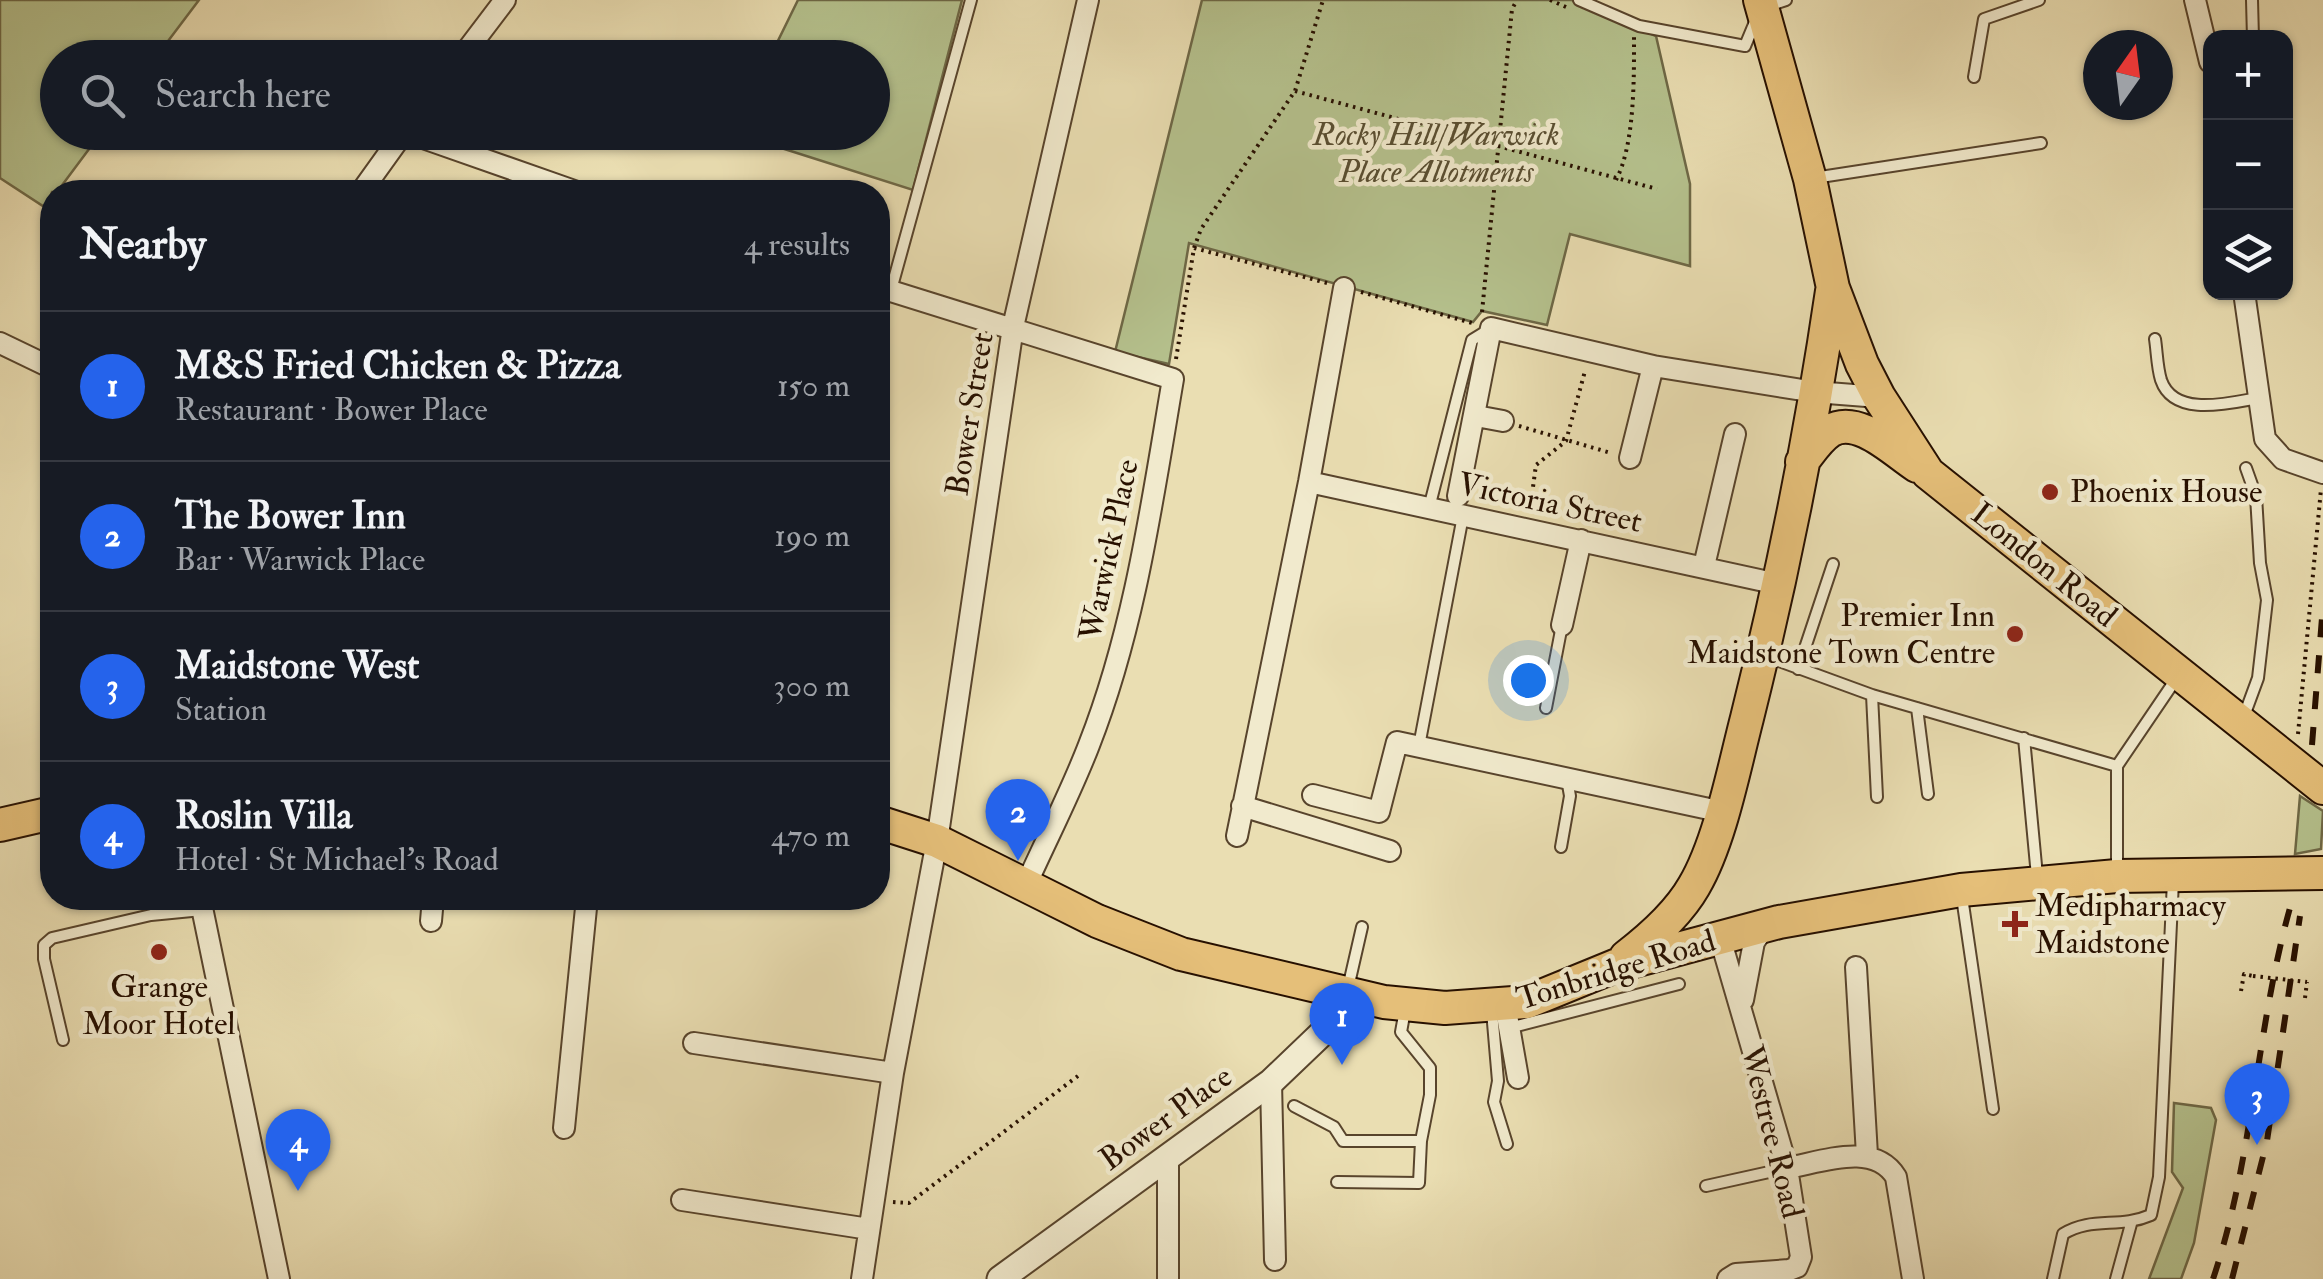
<!DOCTYPE html>
<meta charset="utf-8">
<style>
body{margin:0;font-family:"IM FELL Double Pica",serif;background:#242831;color:#f1f3f6}
.controls{position:absolute;right:30px;top:30px;display:grid;overflow:hidden;border-radius:20px;box-shadow:0 2px 8px #0004}
.controls button{width:90px;height:90px;display:grid;place-items:center;padding:0;border:0;border-bottom:2px solid #363941;background:#171b24;color:#f1f3f6;font:50px sans-serif}
.compass{position:absolute;left:2083px;top:30px;width:90px;height:90px;border-radius:50%;background:#171b24;box-shadow:0 2px 8px #0004;rotate:14deg}
.you{position:absolute;left:1528px;top:680px;width:35px;height:35px;margin:-25px;border:8px solid #fff;border-radius:50%;background:#1a73e8;box-shadow:0 0 0 15px #1a73e833}
.badge{display:grid;place-items:center;width:65px;height:65px;border-radius:50%;background:#2563eb;color:#fff;font-size:32px;font-weight:700}
.pin{position:absolute;translate:-50% -82px;filter:drop-shadow(0 2px 5px #0008)}
.pin::after{content:'';position:absolute;top:52px;width:35px;height:30px;background:inherit;clip-path:polygon(0 0,100% 0,50% 100%)}
.list{margin:0;padding:0;list-style:none}
h2{display:flex;justify-content:space-between;align-items:center;height:130px;margin:0;padding:0 40px;font-size:42px}
h2 small{font-size:32px;font-weight:400;color:#9ea1a6}
.list li{display:grid;grid-template-columns:65px 1fr auto;gap:30px;align-items:center;box-sizing:border-box;height:150px;padding:0 40px;border-top:2px solid #363941}
.list b{display:block;font-size:38px;white-space:nowrap}
.list p{margin:0;font-size:32px;white-space:nowrap;color:#9ea1a6}
.list em{font-size:32px;font-style:normal;color:#9ea1a6}
.icon{flex:none;width:55px;height:55px;fill:none;stroke:currentColor;stroke-width:2;stroke-linecap:round;stroke-linejoin:round}
.map{position:relative;flex:none;width:2323px;height:1279px;overflow:hidden}
.search{position:absolute;background:#171b24;box-shadow:0 2px 8px #0004;left:40px;top:40px;width:850px;height:110px;display:flex;align-items:center;gap:25px;box-sizing:border-box;padding:0 35px;border-radius:55px;color:#9ea1a6;font-size:38px}
.panel{position:absolute;background:#171b24;box-shadow:0 2px 8px #0004;left:40px;top:180px;width:850px;height:730px;border-radius:40px}
.map>svg:first-child{display:block}
.green{fill:#b5c18d;stroke:#6e6846;stroke-width:2.5}
.lines{fill:none;stroke-linecap:round;stroke-linejoin:round}
.service-casing{stroke:#58442c;stroke-width:14}
.minor-casing{stroke:#58442c;stroke-width:24}
.tertiary-casing{stroke:#58442c;stroke-width:29}
.primary-casing{stroke:#271000;stroke-width:36}
.path{stroke:#271000;stroke-width:4;stroke-dasharray:2.5 5;stroke-linecap:butt}
.service{stroke:#f1eacd;stroke-width:10}
.minor{stroke:#f1eacd;stroke-width:20}
.tertiary{stroke:#f1eacd;stroke-width:25}
.primary{stroke:#e5bf79;stroke-width:32}
.rail{stroke:#271000;stroke-width:6;stroke-dasharray:18 18;stroke-linecap:butt}
.path-bridge{stroke:#271000;stroke-width:4;stroke-dasharray:2.5 5;stroke-linecap:butt}
.poi-dot{fill:#8f2418;stroke:#f1eacd;stroke-width:4}
.labels{text-anchor:middle;dominant-baseline:central;stroke-width:9;stroke-linejoin:round;paint-order:stroke}
.park-label{font-size:32px;font-style:italic;fill:#594e31;stroke:#f1eacd}
.street-label{font-size:32px;fill:#271000;stroke:#f1eacd}
.poi-label{font-size:32px;fill:#271000;stroke:#f1eacd;text-anchor:start}
</style>
<div class="map">
<svg width="2323" height="1279" viewBox="0 0 2323 1279">
<rect width="100%" height="100%" fill="#eadeb2"/>
<filter id="stains"><feTurbulence type="fractalNoise" baseFrequency=".002" numOctaves="4"/><feColorMatrix values="0 0 0 0 .2 0 0 0 0 .09 0 0 0 0 .02 0 0 0 .5 -.17"/></filter>
<radialGradient id="worn" r=".72"><stop offset=".6" stop-color="#630" stop-opacity="0"/><stop offset="1" stop-color="#630" stop-opacity=".3"/></radialGradient>
<path class="green" d="M0,0h199l-43,57 -98,1v74l43,1 -44,59h-5l-6,16 -46,-30z
M798,0h164l-49,190 -179,-57 138,-1v-74l-102,-1z
M1202,0h370l84,36 34,148v82l-120,-32 -23,91 -65,-14 -9,11 -284,-79 -20,121 -54,-12z
M2300,796l23,15 -2,38 -26,5z
M2174,1103l37,5 5,12 -22,123 -13,36h-32l34,-91 -11,-16z"/>
<g class="lines">
<g class="service-casing">
<path id="service" d="M1579,0l60,26 106,20 10,-24
M2252,0l1,38
M1768,6l18,-6
M1974,77l10,-58 55,-19
M1814,178l227,-35
M891,290l80,-290
M2155,339c2,13 2,28 6,41 13,38 68,23 97,18
M1429,508l43,-168 18,-11
M1768,657l104,38 245,71v107
M1798,669l35,-105
M1872,695l5,102
M1546,708l16,-83
M1917,708l11,86
M2244,716l14,-38 9,-78 -7,-37 -4,-67 -10,-28
M2024,738l13,138
M1419,746l44,-230
M2117,766l59,-87
M1561,847l9,-51 -3,-17
M1962,897l31,212
M1348,988l14,-61
M1492,1011l6,70 -4,21 13,42
M1509,1028l170,-44
M63,1040l-19,-81v-14l8,-7 99,-23 51,-5
M1294,1106l40,21 9,14h78l9,-46v-27l-29,-36 4,-22
M1337,1182l82,1 2,-42
M1706,1186l81,-18
M2053,1279l10,-45c29,-18 56,-5 88,-19l8,-38 14,-296
M2116,1279l15,-55"/>
</g>
<g class="minor-casing">
<path id="minor" d="M2195,0l15,62
M461,58l44,-58
M406,132l171,60
M361,192l43,-60
M878,287l295,92c-21,123 -38,249 -84,366 -18,47 -42,93 -63,140
M2244,292l21,147 18,20 40,14
M0,343l52,25
M1476,416l27,5
M1630,458l23,-92
M1309,482l469,102
M1458,496l33,-168 162,38 162,26 64,5
M1704,566l31,-132
M1562,625l19,-85
M1313,795l66,17 18,-70 326,70
M1242,806l148,45
M1237,836l72,-354 35,-194
M200,898l79,381
M431,921l2,-23
M1720,938l67,230 14,89 -4,10 -8,3 -53,4 -8,5
M1856,967l11,188
M1743,1000l11,-58 11,-16
M1505,1004l13,74
M694,1043l199,30
M1271,1082l4,178
M564,1128l23,-230
M1787,1168c35,-6 87,-27 109,9l17,102
M682,1200l187,29
M862,1279l31,-206 44,-232 76,-514 75,-327
M1168,1279v-123"/>
</g>
<g class="tertiary-casing">
<path id="tertiary" d="M1000,1279l271,-197 89,-85"/>
</g>
<g class="primary-casing">
<path id="primary" d="M1760,0l50,179 23,109 29,76 17,33 49,76 395,315
M1802,462c8,-10 17,-24 28,-31 28,-17 65,21 87,35
M878,822l59,19 160,80 84,33 203,48 61,6 82,-6 88,-36 164,-44 182,-32 156,-14 206,-3
M0,825l52,-12
M1626,957c26,-20 52,-43 68,-71 26,-44 40,-118 53,-168 35,-140 64,-284 85,-427"/>
</g>
<path class="path" d="M1550,0l16,7
M1295,91l362,98
M1616,180c19,-36 18,-103 18,-143
M1194,248l7,-19 94,-138 28,-91
M1361,292l111,31
M1482,312l30,-303 5,-9
M1176,359l18,-111 133,35
M1519,426l92,27
M1530,509l6,-44 30,-24 19,-70
M2298,734l23,-245
M2241,991l3,-17 9,2
M2305,998l2,-16
M893,1202l16,1 169,-127"/>
<use href="#service" class="service"/>
<use href="#minor" class="minor"/>
<use href="#tertiary" class="tertiary"/>
<use href="#primary" class="primary"/>
<path class="rail" d="M2312,745l11,-140
M2213,1279c42,-125 43,-259 81,-385
M2232,1279l35,-138 33,-225"/>
<path class="path-bridge" d="M2253,976l54,6"/>
</g>
<g class="poi-dot">
<circle cx="2050" cy="492" r="10"/>
<circle cx="2015" cy="634" r="10"/>
<path d="M2010 909h10v10h10v10h-10v10h-10v-10h-10v-10h10z"/>
<circle cx="159" cy="952" r="10"/>
</g>
<g class="labels">
<g class="park-label">
<text x="1436" y="135">Rocky Hill/Warwick<tspan x="1436" dy="37">Place Allotments</tspan></text>
</g>
<g class="street-label">
<text transform="translate(970 414) rotate(-81)">Bower Street</text>
<text transform="translate(1550 503) rotate(12)">Victoria Street</text>
<text transform="translate(1109 550) rotate(-78)">Warwick Place</text>
<text transform="translate(2044 565) rotate(39)">London Road</text>
<text transform="translate(1616 970) rotate(-17)">Tonbridge Road</text>
<text transform="translate(1166 1118) rotate(-36)">Bower Place</text>
<text transform="translate(1772 1132) rotate(76)">Westree Road</text>
</g>
<g class="poi-label">
<text x="2070" y="492">Phoenix House</text>
<text x="1995" y="616" text-anchor="end">Premier Inn<tspan x="1995" dy="37">Maidstone Town Centre</tspan></text>
<text x="2035" y="906">Medipharmacy<tspan x="2035" dy="37">Maidstone</tspan></text>
<text x="159" y="987" text-anchor="middle">Grange<tspan x="159" dy="37">Moor Hotel</tspan></text>
</g>
</g>
<rect width="100%" height="100%" filter="url(#stains)"/>
<rect width="100%" height="100%" fill="url(#worn)"/>
</svg>
<div class="controls">
<button>+</button>
<button>−</button>
<button><svg class="icon" aria-label="layers" viewBox="0 0 24 24"><path d="M12 4l9 5-9 5-9-5zM3 14l9 5 9-5"/></svg></button>
</div>
<svg class="compass" viewBox="-18 -18 36 36"><path d="M0-13l5 13h-10z" fill="#e53935"/><path d="M0 13l5-13h-10z" fill="#9ea1a6"/></svg>
<div class="you"></div>
<div class="pin badge" style="left:1342px;top:1065px">1</div>
<div class="pin badge" style="left:1018px;top:861px">2</div>
<div class="pin badge" style="left:2257px;top:1145px">3</div>
<div class="pin badge" style="left:298px;top:1191px">4</div>
<div class="search"><svg class="icon" aria-label="search" viewBox="0 0 24 24"><circle cx="10" cy="10" r="6"/><path d="M15 15l6 6"/></svg>Search here</div>
<section class="panel">
<h2>Nearby<small>4 results</small></h2>
<ul class="list">
<li><span class="badge">1</span><div><b>M&amp;S Fried Chicken &amp; Pizza</b><p>Restaurant · Bower Place</p></div><em>150 m</em></li>
<li><span class="badge">2</span><div><b>The Bower Inn</b><p>Bar · Warwick Place</p></div><em>190 m</em></li>
<li><span class="badge">3</span><div><b>Maidstone West</b><p>Station</p></div><em>300 m</em></li>
<li><span class="badge">4</span><div><b>Roslin Villa</b><p>Hotel · St Michael's Road</p></div><em>470 m</em></li>
</ul>
</section>
</div>
